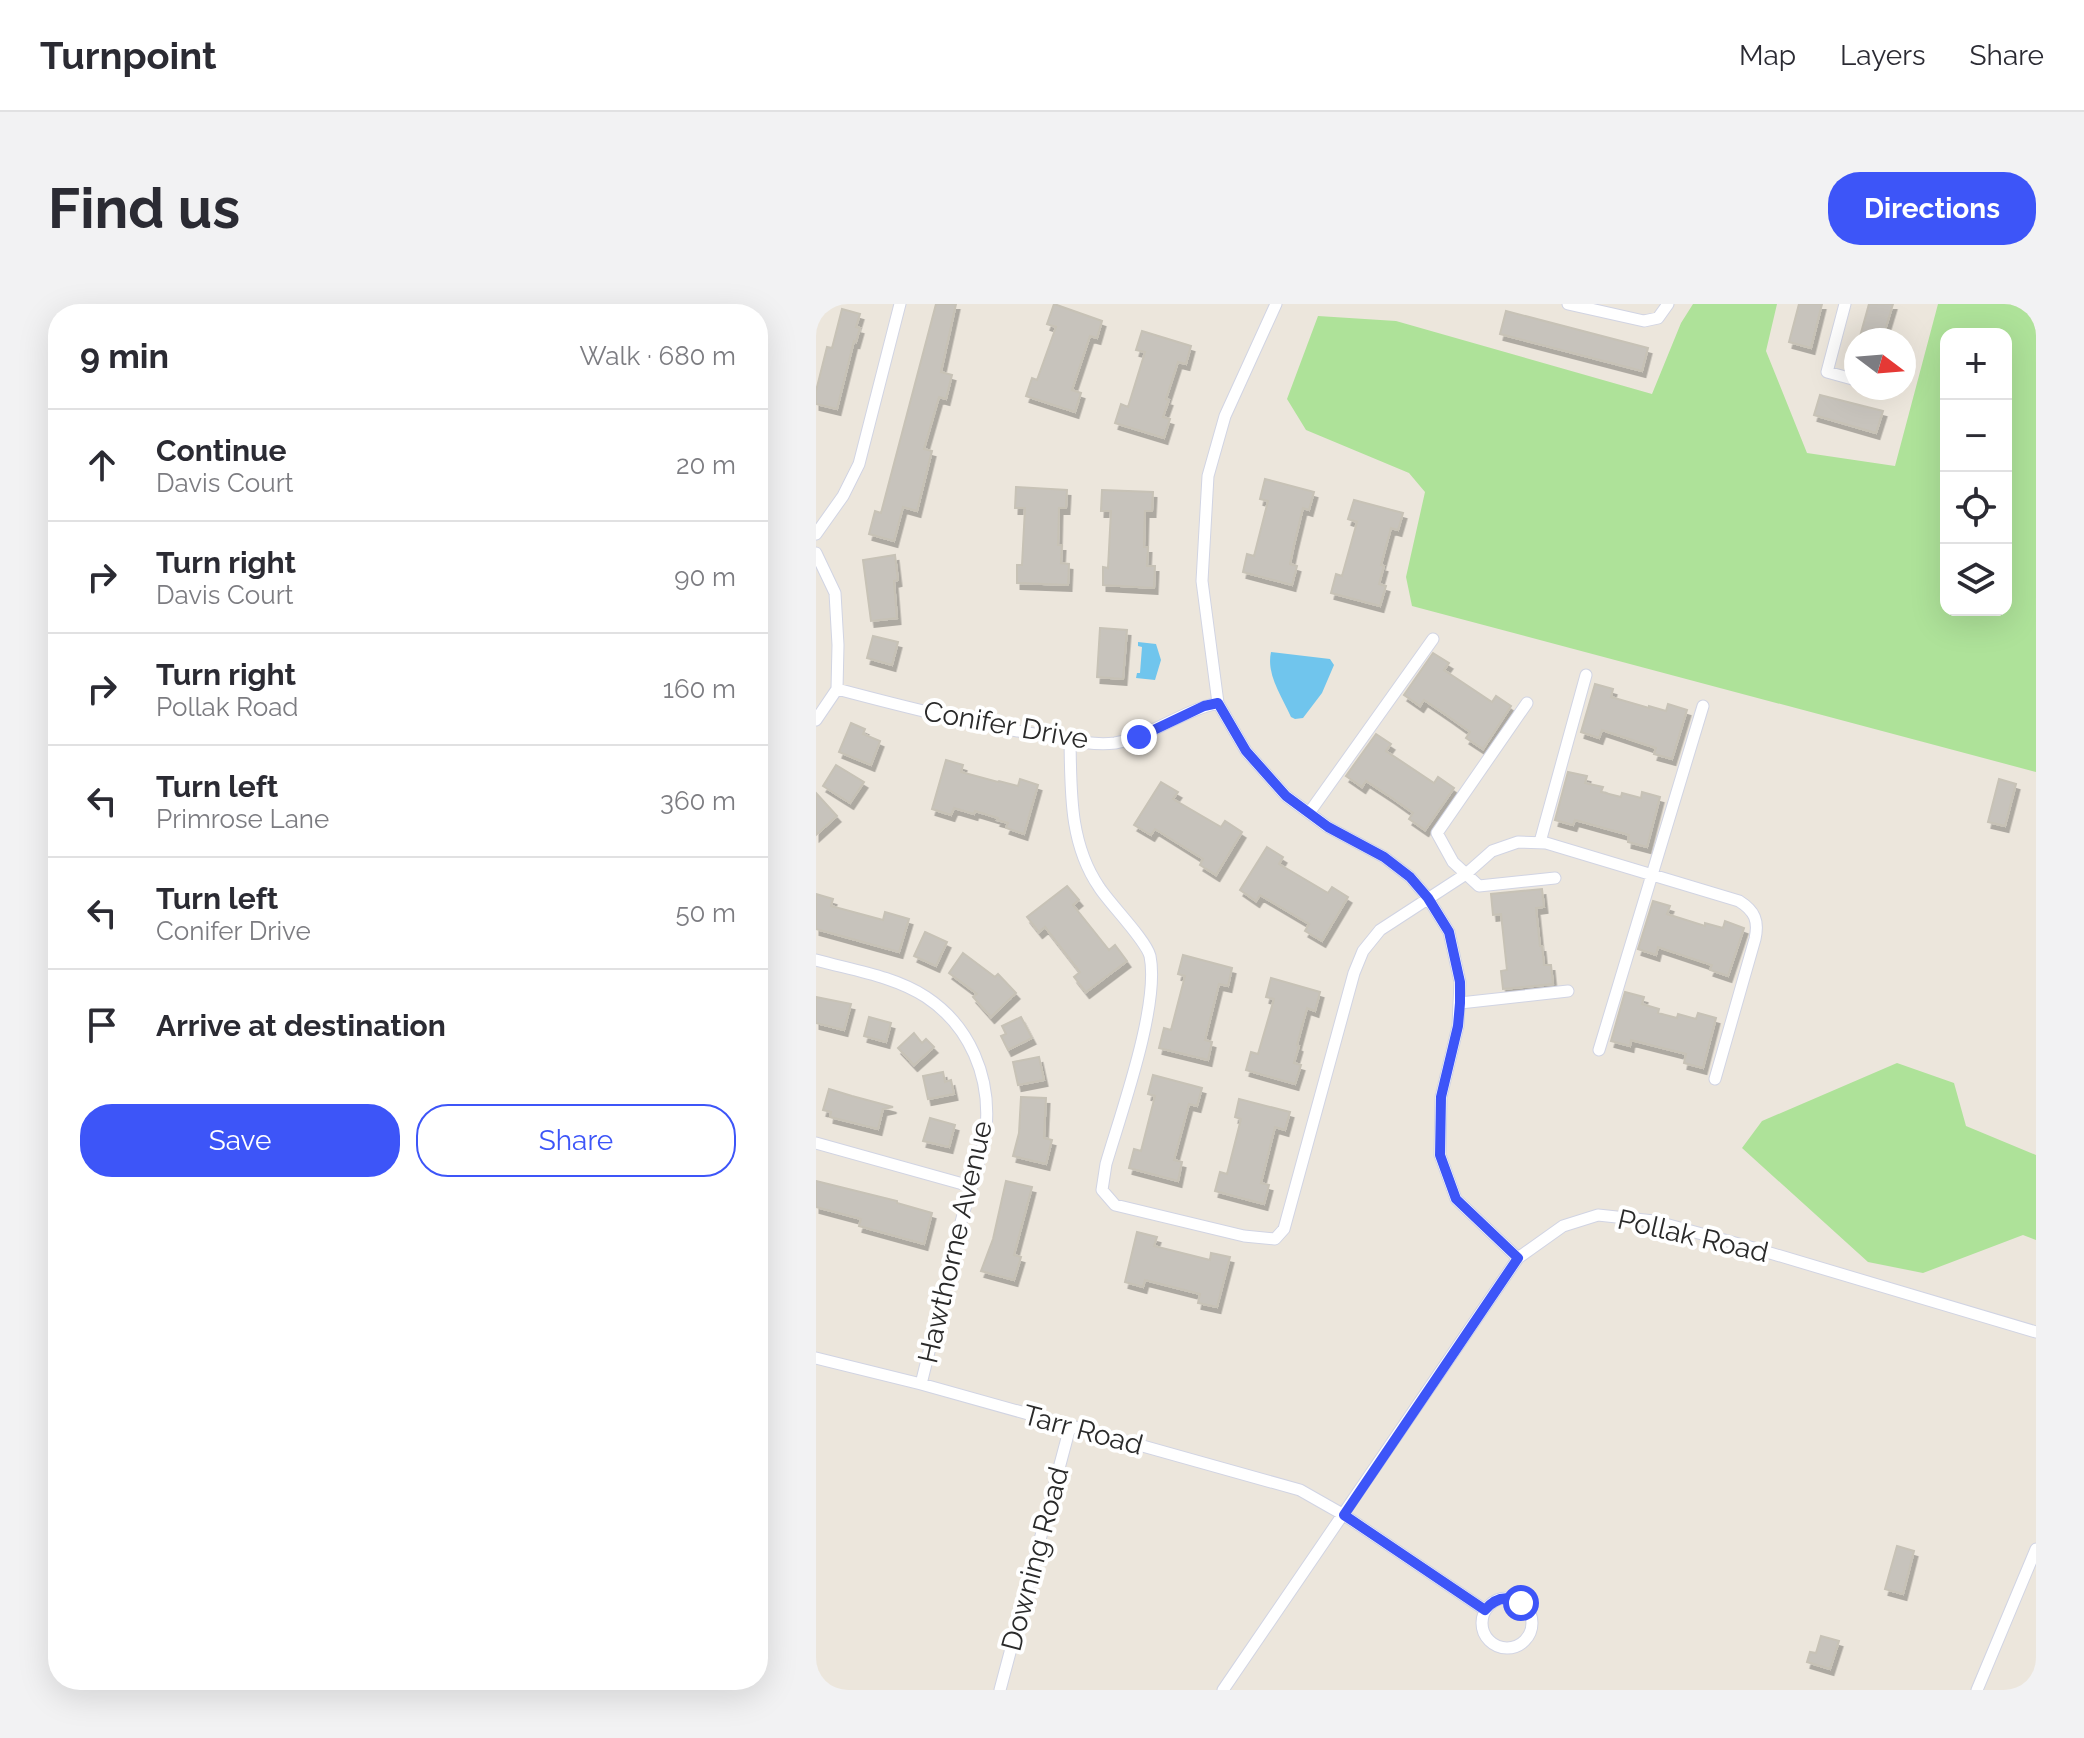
<!DOCTYPE html>
<meta charset="utf-8">
<style>
body{margin:0;font-family:Raleway,sans-serif;background:#f2f2f3;color:#2b2b33}
.controls{position:absolute;right:24px;top:24px;display:grid;overflow:hidden;border-radius:16px;box-shadow:0 8px 32px #0002}
.controls button{width:72px;height:72px;display:grid;place-items:center;padding:0;border:0;border-bottom:2px solid #e1e1e2;background:#fff;color:#2b2b33;font:40px sans-serif}
.compass{position:absolute;left:1028px;top:24px;width:72px;height:72px;border-radius:50%;background:#fff;box-shadow:0 8px 32px #0002;rotate:106deg}
.stop{position:absolute;width:24px;height:24px;margin:-18px;border:6px solid #3d55f8;border-radius:50%;background:#fff}
.stop.end{background:#3d55f8;border-color:#fff;box-shadow:0 2px 8px #0008}
.list{margin:0;padding:0;list-style:none}
h2{display:flex;justify-content:space-between;align-items:center;height:104px;margin:0;padding:0 32px;font-size:34px}
h2 small{font-size:26px;font-weight:400;color:#7c7c81}
.list li{display:grid;grid-template-columns:52px 1fr auto;gap:24px;align-items:center;box-sizing:border-box;height:112px;padding:0 32px;border-top:2px solid #e1e1e2}
.list b{display:block;font-size:30px;white-space:nowrap}
.list p{margin:0;font-size:26px;white-space:nowrap;color:#7c7c81}
.list em{font-size:26px;font-style:normal;color:#7c7c81}
.actions{display:flex;gap:16px;padding:24px 32px}
.actions a{flex:1;padding:18px 0;border:2px solid #3d55f8;border-radius:32px;text-align:center;font-size:28px;color:#3d55f8}
.actions .main{background:#3d55f8;color:#fff}
.icon{flex:none;width:44px;height:44px;fill:none;stroke:currentColor;stroke-width:2;stroke-linecap:round;stroke-linejoin:round}
.map{position:relative;flex:none;width:1220px;height:1386px;overflow:hidden;border-radius:32px}
header{display:flex;align-items:center;gap:48px;box-sizing:border-box;height:112px;padding:0 40px;background:#fff;border-bottom:2px solid #e1e1e2}
header strong{font-size:38px}
nav{display:flex;gap:44px;margin-inline-start:auto;font-size:28px}
.intro{display:flex;align-items:center;justify-content:space-between;box-sizing:border-box;height:192px;padding:0 48px}
h1{margin:0;font-size:56px}
.button{padding:20px 36px;border-radius:32px;background:#3d55f8;color:#fff;font-size:28px;font-weight:700}
main{display:flex;gap:48px;padding:0 48px}
aside{flex:1;background:#fff;border-radius:32px;box-shadow:0 8px 32px #0002}
.map>svg:first-child{display:block}
.green{fill:#aee299;fill-rule:evenodd}
.water{fill:#70c5ed}
.building{fill:#c7c3bc;stroke:#c7c2b6;stroke-width:2;filter:url(#shadow)}
.lines{fill:none;stroke-linecap:round;stroke-linejoin:round}
.street-casing{stroke:#d1d4e3;stroke-width:13}
.street{stroke:#fff;stroke-width:11}
.route{stroke:#3d55f8;stroke-width:10}
.labels{text-anchor:middle;dominant-baseline:central;stroke-width:8;stroke-linejoin:round;paint-order:stroke}
.street-label{font-size:28px;fill:#2a2a2a;stroke:#fff}
</style>
<header>
<strong>Turnpoint</strong>
<nav><a>Map</a><a>Layers</a><a>Share</a></nav>
</header>
<div class="intro"><h1>Find us</h1><a class="button">Directions</a></div>
<main>
<aside>
<h2>9 min<small>Walk · 680 m</small></h2>
<ul class="list">
<li><svg class="icon" aria-label="ahead" viewBox="0 0 24 24"><path d="M12 20V5M6 11l6-6 6 6"/></svg><div><b>Continue</b><p>Davis Court</p></div><em>20 m</em></li>
<li><svg class="icon" aria-label="right" viewBox="0 0 24 24"><path d="M7 20v-9h11M14 6l5 5-5 5"/></svg><div><b>Turn right</b><p>Davis Court</p></div><em>90 m</em></li>
<li><svg class="icon" aria-label="right" viewBox="0 0 24 24"><path d="M7 20v-9h11M14 6l5 5-5 5"/></svg><div><b>Turn right</b><p>Pollak Road</p></div><em>160 m</em></li>
<li><svg class="icon" aria-label="left" viewBox="0 0 24 24"><path d="M17 20v-9H6M10 6l-5 5 5 5"/></svg><div><b>Turn left</b><p>Primrose Lane</p></div><em>360 m</em></li>
<li><svg class="icon" aria-label="left" viewBox="0 0 24 24"><path d="M17 20v-9H6M10 6l-5 5 5 5"/></svg><div><b>Turn left</b><p>Conifer Drive</p></div><em>50 m</em></li>
<li><svg class="icon" aria-label="arrive" viewBox="0 0 24 24"><path d="M6 21V4h12l-3 4 3 4H6"/></svg><div><b>Arrive at destination</b></div></li>
</ul>
<div class="actions"><a class="main">Save</a><a>Share</a></div>
</aside>
<div class="map">
<svg width="1220" height="1386" viewBox="0 0 1220 1386">
<defs>
<filter id="shadow"><feDropShadow dx="3.5" dy="6" stdDeviation="0" flood-color="#0004"/></filter>
</defs>
<rect width="100%" height="100%" fill="#ece6dc"/>
<path class="green" d="M877,0h84l-11,47 41,102 88,13 43,-162h98v468l-624,-166 -6,-29 19,-85 -16,-19 -103,-43 -19,-31 31,-83 78,5 256,73 29,-71zM1130,30h60v276h-60z
M1081,759l57,20 12,43 70,29v85l-13,-5 -100,38 -55,-11 -126,-114 20,-27z"/>
<path class="water" d="M322,338l18,2 5,16 -6,20 -19,-2 1,-5h3l2,-26 -4,-1z
M455,348l59,7 4,6 -12,28 -19,25 -8,1 -4,-2c-9,-21 -25,-42 -20,-65z"/>
<path class="building" d="M120,0h20l-15,68 11,3 -6,24 -7,-2 -15,52 8,2 -15,60 -14,-4 -9,34 -25,-7 6,-23 6,2z
M238,0l48,17 -5,17 -7,-2 -18,54 9,3 -6,19 -49,-16 6,-18 5,2 19,-53 -9,-3z
M983,0h23l-11,44 -22,-6z
M1053,0h24l-11,36h-23z
M26,5l18,5 -4,13 4,1 -4,14 -2,-1 -17,68 -21,-5v-13l11,-44 5,1z
M690,7l142,37 -6,23 -142,-37z
M326,27l49,15 -5,18 -8,-2 -12,37 3,1 -6,17 7,2 -6,19 -49,-15 6,-19 7,3 17,-55 -9,-2z
M1004,91l63,16 -7,22 -62,-18z
M449,175l49,13 -5,18 -6,-2 -9,37 -4,19 7,2 -5,19 -49,-13 4,-18 7,2 14,-55 -8,-2z
M200,183l51,3 -1,18h-7l-1,37h4l-1,18 8,1 -1,21 -51,-2v-18h5l3,-57h-10z
M286,186l51,2 -1,19h-7l-1,36h4l-1,19h8l-1,22 -51,-3v-18l5,1 3,-57h-10z
M538,196l49,13 -5,17 -7,-2 -10,37 3,1 -5,18 7,2 -6,20 -49,-13 5,-19 6,2 15,-54 -9,-3z
M79,251l3,25 -4,1 3,37 -26,3 -8,-61z
M284,324l27,2 -4,49 -26,-2z
M57,332l25,6 -6,23 -25,-7z
M617,349l16,10 -5,7 48,32 4,-6 15,10 -28,43 -17,-11 4,-6 -21,-15 -25,-17 -4,6 -16,-11z
M779,380l18,5 -2,8 38,11v-2l17,5 2,-7 19,6 -15,49 -18,-5 2,-6 -54,-18 -3,8 -18,-6z
M35,419l14,6 -2,5 17,7 -9,24 -32,-13z
M560,430l15,10 -5,7 48,32 4,-6 16,11 -29,42 -16,-11 4,-6 -21,-15 -26,-17 -4,6 -16,-11z
M130,456l17,5 -2,7 37,10 1,-1 19,5 2,-7 18,6 -14,49 -18,-6 2,-5 -11,-3 1,-2 -23,-7 -1,3 -20,-6 -3,7 -19,-6z
M20,461l28,17 -14,21 -27,-17z
M752,468l19,4 -2,7 18,4 -2,5 20,5 1,-4 19,5 1,-6 18,5 -13,50 -19,-5 1,-7 -54,-15 -2,5 -18,-5z
M1183,475l17,5 -11,42 -17,-4z
M345,478l17,10 -5,7 48,28 4,-6 17,11 -26,43 -16,-10 3,-6 -48,-30 -4,6 -17,-10z
M0,489l21,23 -21,19z
M451,543l16,10 -4,7 49,29 4,-6 16,10 -26,44 -17,-10 4,-7 -49,-29 -4,6 -16,-11z
M251,582l12,14 -6,5 36,45 6,-5 12,16 -41,31 -12,-15 6,-5 -35,-45 -6,5 -12,-15z
M726,585l2,18 -8,1 4,38h2l2,19h7l2,19 -50,5 -2,-18 6,-1 -6,-56 -8,1 -2,-21z
M0,590l17,5 -2,7 52,14 2,-8 24,7 -10,33 -83,-23z
M837,597l17,5 -3,8 38,12v-3l18,5 2,-7 19,7 -16,48 -18,-6 2,-5 -54,-18 -2,8 -18,-6z
M109,628l22,10 -11,24 -22,-10z
M147,649l32,24 3,-3 18,19 -25,24 -18,-20 4,-3 -28,-21z
M367,651l49,13 -4,18 -9,-2 -14,56 7,2 -4,18 -49,-12 5,-20 7,2 14,-54 -7,-2z
M455,674l49,14 -5,19 -8,-3 -10,37 2,1 -5,17 7,2 -6,19 -49,-14 5,-18 7,2 16,-55 -8,-2z
M809,688l19,5 -2,7 17,5 -1,4 19,5 1,-4 18,5 2,-6 18,5 -13,50 -19,-5 2,-9 -55,-14 -1,6 -19,-5z
M0,693l35,7 -7,26 -28,-7z
M53,713l22,6 -5,19 -22,-6z
M205,713l11,21 -24,12 -7,-14 5,-2 -4,-8z
M98,729l8,10 4,-4 8,8 -20,18 -16,-17z
M223,753l5,23 -26,5 -5,-23z
M127,768l2,10 6,-2 3,14 -26,5 -5,-23z
M337,771l49,13 -5,18 -8,-2 -15,56 8,2 -4,19 -49,-13 5,-19 7,2 14,-55 -7,-2z
M13,785l23,7 41,11 -10,2 -5,20 -48,-12 1,-5 -8,-2z
M205,793l25,1 -2,40 8,2 -6,24 -33,-8 6,-23z
M423,795l51,13 -5,18 -10,-3 -14,56 8,2 -5,19 -49,-13 5,-19 7,2 14,-55 -6,-2z
M114,814l25,7 -6,22 -26,-6z
M0,877l81,20v2l35,10 -8,31 -65,-18 2,-7 -45,-12z
M190,877l26,6 -18,68 7,2 -7,23 -33,-9 12,-32z
M321,928l20,5 -3,9 56,14 1,-7 19,4 -13,50 -19,-4 2,-9 -55,-14 -2,7 -18,-5z
M1081,1242l17,5 -11,43 -18,-5z
M1005,1332l18,5 -9,28 -23,-7 3,-10 6,1z"/>
<g class="lines">
<g class="street-casing">
<path id="street" d="M460,0l-51,112 -17,60 -6,105 16,122 28,48 40,45 42,31 56,30 26,20 18,21 21,34 11,50 -2,44 -17,71 -1,58 16,44 62,59
M752,0l76,17 14,-3 10,-14
M1029,0l-18,68 29,8
M1066,84l8,2
M0,230l27,-38 16,-32 41,-160
M0,249l19,40 3,52 -1,44 -21,31
M21,385c68,18 135,35 204,46 23,4 51,11 74,8 37,-7 66,-32 103,-40
M711,399l-90,130 16,29 26,24 76,-8
M254,436c1,51 -1,103 29,147 10,16 47,53 51,69 10,49 -29,157 -44,208l-4,26 13,15 129,31 31,3 9,-10 70,-256 9,-22 17,-21 86,-56 26,-23 26,-9 28,1 193,58c16,10 20,20 16,38l-40,140
M493,509l124,-174
M724,538l46,-167
M0,656c36,10 78,16 110,37 44,29 65,80 60,132 -3,28 -20,71 -27,101 -13,51 -25,103 -38,154
M644,699l108,-12
M783,746l104,-344
M0,839l154,43
M0,1054l105,26 379,106 44,25 141,95
M666 1319a25 25 0 1 1 50 0a25 25 0 1 1-50 0Z
M184,1386l70,-263
M407,1386l295,-432 45,-32 35,-11 56,6 96,26 286,85
M1161,1386l59,-141"/>
</g>
<use href="#street" class="street"/>
</g>
<g class="lines">
<path class="route" d="M323,433l65,-31 14,-3 28,48 40,45 42,31 56,30 26,20 18,21 21,34 11,50v21l-2,23 -17,71 -1,58 16,44 62,59 -174,257 141,95c10,-12 22,-15 36,-7"/>
</g>
<g class="labels">
<g class="street-label">
<text transform="translate(190 421) rotate(10)">Conifer Drive</text>
<text transform="translate(877 932) rotate(13)">Pollak Road</text>
<text transform="translate(139 938) rotate(-77)">Hawthorne Avenue</text>
<text transform="translate(267 1126) rotate(15)">Tarr Road</text>
<text transform="translate(219 1255) rotate(-75)">Downing Road</text>
</g>
</g>
</svg>
<div class="controls">
<button>+</button>
<button>−</button>
<button><svg class="icon" aria-label="locate" viewBox="0 0 24 24"><circle cx="12" cy="12" r="6"/><path d="M12 2v4M12 18v4M2 12h4M18 12h4"/></svg></button>
<button><svg class="icon" aria-label="layers" viewBox="0 0 24 24"><path d="M12 4l9 5-9 5-9-5zM3 14l9 5 9-5"/></svg></button>
</div>
<svg class="compass" viewBox="-18 -18 36 36"><path d="M0-13l5 13h-10z" fill="#e53935"/><path d="M0 13l5-13h-10z" fill="#7c7c81"/></svg>
<div class="stop" style="left:705px;top:1299px"></div>
<div class="stop end" style="left:323px;top:433px"></div>
</div>
</main>
